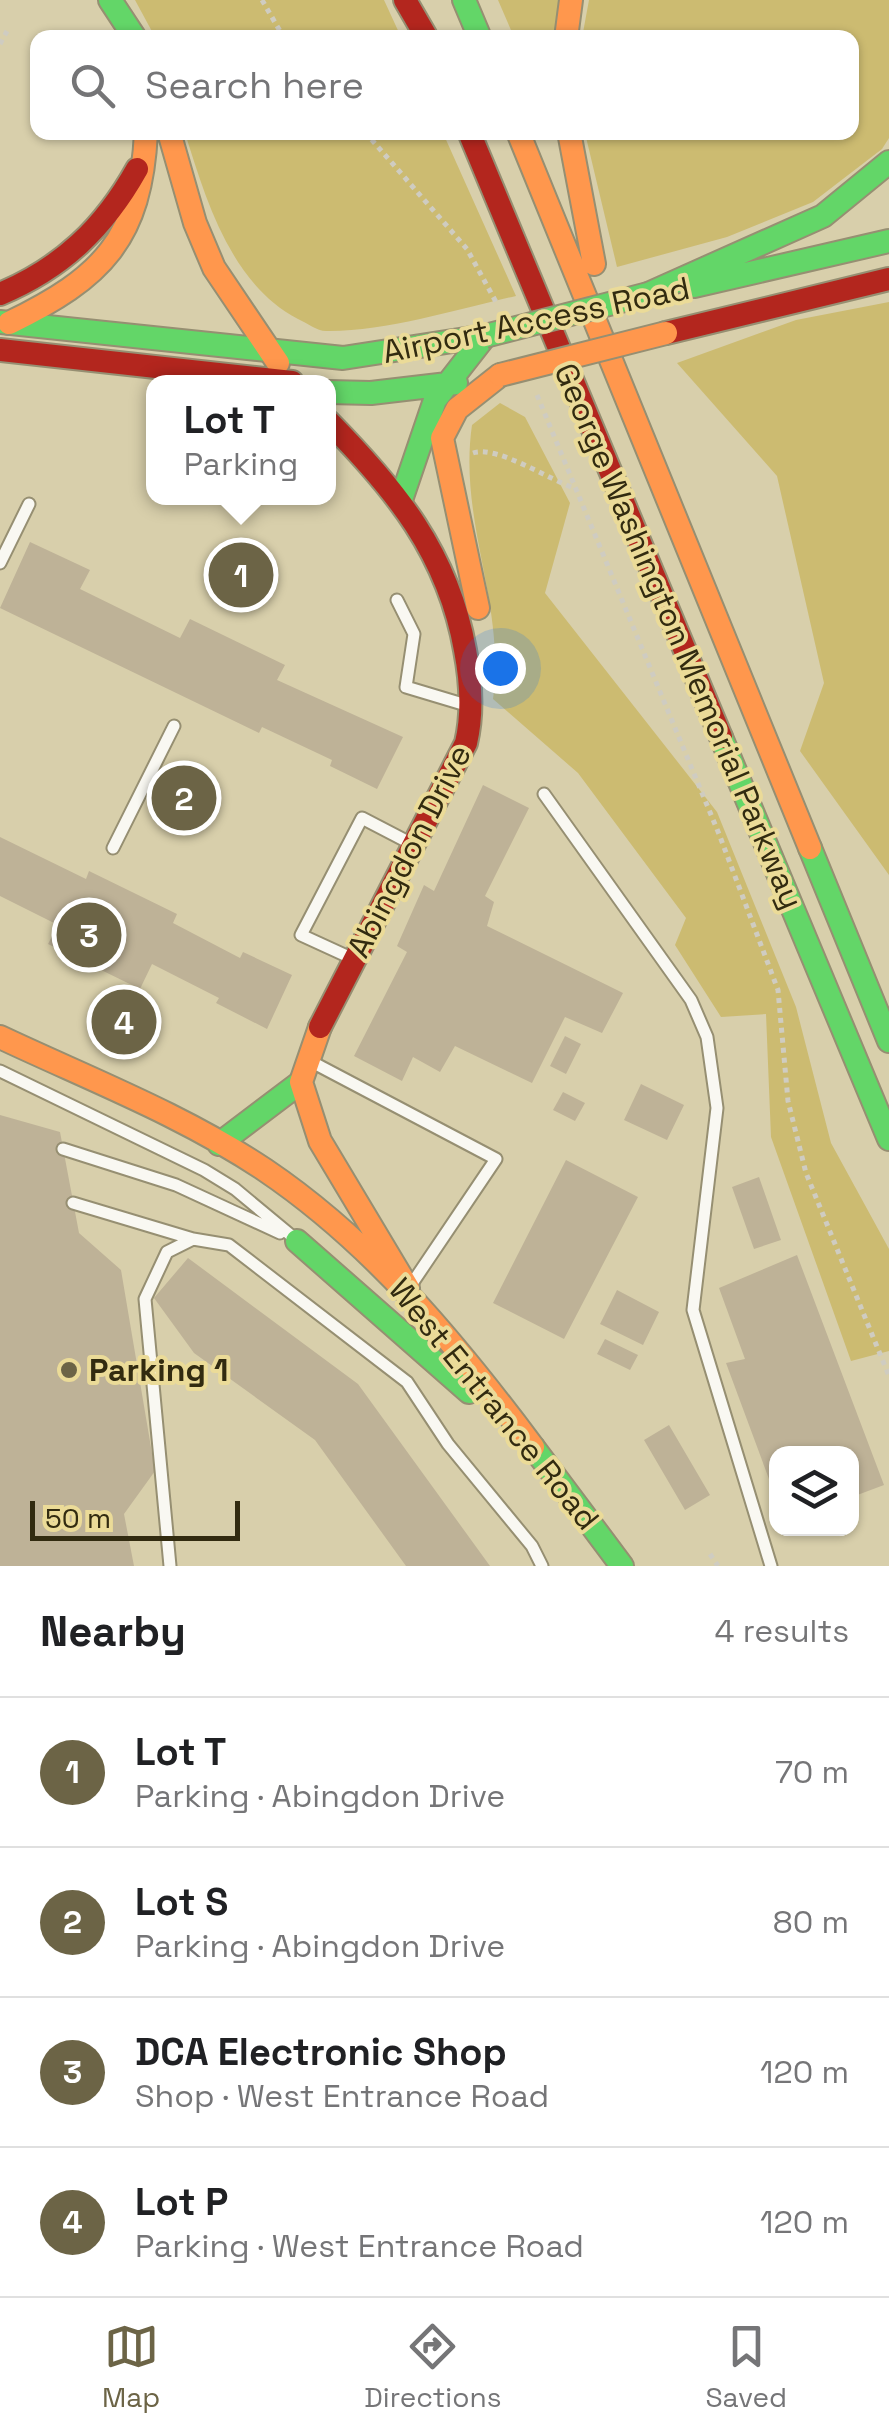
<!DOCTYPE html>
<meta charset="utf-8">
<style>
body{margin:0;font-family:"Space Grotesk",sans-serif;background:#f6f6f6;color:#202124}
.controls{position:absolute;right:30px;bottom:30px;display:grid;overflow:hidden;border-radius:20px;box-shadow:0 2px 8px #0004}
.controls button{width:90px;height:90px;display:grid;place-items:center;padding:0;border:0;border-bottom:2px solid #e0e0e0;background:#fff;color:#202124;font:50px sans-serif}
.scale{position:absolute;left:30px;bottom:25px;width:210px;box-sizing:border-box;padding-left:10px;border:5px solid #322b10;border-top:0;font-size:28px;line-height:35px;white-space:nowrap;color:#322b10;-webkit-text-stroke:8px #ebdb98;paint-order:stroke}
.you{position:absolute;left:500px;top:668px;width:35px;height:35px;margin:-25px;border:8px solid #fff;border-radius:50%;background:#1a73e8;box-shadow:0 0 0 15px #1a73e833}
.badge{display:grid;place-items:center;width:65px;height:65px;border-radius:50%;background:#6c6446;color:#fff;font-size:32px;font-weight:700}
.pin{position:absolute;translate:-50% -50%;border:5px solid #fff;box-shadow:0 2px 10px #0006}
.popup{position:absolute;left:146px;top:375px;width:190px;height:130px;box-sizing:border-box;display:grid;place-content:center;border-radius:20px;background:#fff;filter:drop-shadow(0 2px 8px #0005);font-size:32px;white-space:nowrap;color:#757577}
.popup b{font-size:38px;color:#202124}
.popup::after{content:'';position:absolute;left:50%;top:100%;margin-left:-20px;border:20px solid transparent;border-top-color:#fff}
.list{margin:0;padding:0;list-style:none}
h2{display:flex;justify-content:space-between;align-items:center;height:130px;margin:0;padding:0 40px;font-size:42px}
h2 small{font-size:32px;font-weight:400;color:#757577}
.list li{display:grid;grid-template-columns:65px 1fr auto;gap:30px;align-items:center;box-sizing:border-box;height:150px;padding:0 40px;border-top:2px solid #e0e0e0}
.list b{display:block;font-size:38px;white-space:nowrap}
.list p{margin:0;font-size:32px;white-space:nowrap;color:#757577}
.list em{font-size:32px;font-style:normal;color:#757577}
.icon{flex:none;width:55px;height:55px;fill:none;stroke:currentColor;stroke-width:2;stroke-linecap:round;stroke-linejoin:round}
.map{position:relative;flex:none;width:889px;height:1566px;overflow:hidden}
.search{position:absolute;background:#fff;box-shadow:0 2px 8px #0004;left:30px;right:30px;top:30px;height:110px;display:flex;align-items:center;gap:25px;box-sizing:border-box;padding:0 35px;border-radius:20px;color:#757577;font-size:38px}
.sheet{height:730px;background:#fff}
nav{display:flex;justify-content:space-around;align-items:center;box-sizing:border-box;height:140px;border-top:2px solid #e0e0e0;background:#fff;font-size:28px;color:#757577}
nav a{display:grid;justify-items:center;gap:5px}
nav .on{color:#6c6446}
.map>svg:first-child{display:block}
.green{fill:#ccbb71}
.building{fill:#beb297}
.lines{fill:none;stroke-linecap:round;stroke-linejoin:round}
.lane-casing{stroke:#968f72;stroke-width:15}
.fast-casing{stroke:#968f72;stroke-width:26}
.slow-casing{stroke:#968f72;stroke-width:26}
.jam-casing{stroke:#968f72;stroke-width:26}
.path{stroke:#cfccc1;stroke-width:5;stroke-dasharray:5 5;stroke-linecap:butt}
.lane{stroke:#f9f8f2;stroke-width:11}
.fast{stroke:#63d668;stroke-width:22}
.slow{stroke:#ff974d;stroke-width:22}
.jam{stroke:#b3261e;stroke-width:22}
.fast-bridge-casing{stroke:#968f72;stroke-width:26;stroke-linecap:butt}
.slow-bridge-casing{stroke:#968f72;stroke-width:26;stroke-linecap:butt}
.fast-bridge{stroke:#63d668;stroke-width:22}
.slow-bridge{stroke:#ff974d;stroke-width:22}
.poi-dot{fill:#6c6446;stroke:#ebdb98;stroke-width:4}
.labels{text-anchor:middle;dominant-baseline:central;stroke-width:8;stroke-linejoin:round;paint-order:stroke}
.street-label{font-size:32px;fill:#322b10;stroke:#ebdb98}
.poi-label{font-size:32px;font-weight:bold;fill:#322b10;stroke:#ebdb98;text-anchor:start}
</style>
<div class="map">
<svg width="889" height="1566" viewBox="0 0 889 1566">
<rect width="100%" height="100%" fill="#d8cfab"/>
<path class="green" d="M135,0h249l17,37h-246z
M498,0h61l-5,37h-40z
M589,0h300v138l-7,11 -69,53 -86,35 -110,30 -32,-134 267,-1v-94h-270z
M185,133h258l73,163c-58,13 -131,36 -190,35 -9,0 -19,-8 -28,-12 -67,-35 -92,-119 -113,-186z
M889,302v573l-89,-124 24,-68 -47,-207 -100,-113 119,-43z
M500,403l25,14 45,86 -25,90 172,219 79,195 35,136 58,106v102l-38,10 -80,-224 -5,-123 -45,3 -46,-72 11,-27 -108,-145 -85,-74c13,-95 -35,-178 -21,-274z"/>
<path class="building" d="M30,542l60,28 -10,19 100,49 10,-19 95,46 -8,15 126,57 -26,52 -47,-23 2,-6 -70,-33 -3,6 -259,-125z
M483,785l46,23 -44,88 9,6 -7,24 136,67 -21,40 -37,-16 -33,66 -77,-37 -15,26 -27,-15 -11,24 -48,-25 53,-104 -10,-6 27,-61 10,6z
M0,837l86,42 3,-8 88,43 -4,9 67,35 3,-6 49,23 -25,54 -51,-26 3,-5 -67,-34 -12,25 -92,-45 10,-19 -58,-29z
M565,1036l16,8 -15,30 -16,-8z
M641,1084l43,21 -17,35 -43,-20z
M563,1092l22,11 -10,18 -22,-11z
M0,1115l60,17 19,101 42,37 34,201 -31,43 10,52h-134z
M566,1160l72,37 -74,142 -71,-36z
M759,1177l22,63 -27,9 -22,-62z
M797,1255l87,230 -32,12v-43h-76v44l-50,-135 19,-4 -26,-71z
M188,1258l170,126 132,182h-84l-91,-126 -121,-87 -40,-55z
M617,1290l42,22 -16,33 -43,-21z
M605,1339l33,16 -8,15 -33,-16z
M669,1425l41,70 -25,15 -41,-70z"/>
<g class="lines">
<g class="lane-casing">
<path id="lane" d="M0,563l29,-59
M397,600l17,34 -8,53 60,18
M544,794l147,206 16,37 10,71 -24,202 78,256
M113,848l61,-122
M349,957l-48,-22 61,-117 50,26
M310,1061l186,98 -85,126
M0,1071l204,99 31,19 59,49
M63,1149l113,36 104,48
M73,1203l120,36
M170,1566l-25,-267 22,-47 26,-13 36,6 178,137 41,62 84,102 10,20"/>
</g>
<g class="fast-casing">
<path id="fast" d="M110,0l25,38
M464,0l16,38
M694,286l195,-45
M648,294l175,-78 66,-54
M0,322l343,36 142,-22
M328,392l43,1 85,-10
M402,497l33,-97 50,-64
M721,737l168,402
M810,848l79,193
M219,1144l82,-62
M297,1241l172,151
M533,1447l89,119"/>
</g>
<g class="slow-casing">
<path id="slow" d="M566,38l5,-38
M169,132l26,91 19,45 64,95
M518,132l292,716
M569,132l25,132
M9,323c93,-45 132,-84 137,-191
M478,608l-36,-170 15,-29 43,-34
M320,1027l-19,55 19,59 88,147
M0,1037c89,42 183,78 265,133 108,73 191,174 268,277"/>
</g>
<g class="jam-casing">
<path id="jam" d="M405,0l22,38
M469,132l252,605
M0,294c62,-26 104,-66 137,-125
M666,333l223,-54
M0,350l292,32
M320,1027l146,-284c7,-30 5,-62 -1,-93 -17,-97 -70,-161 -137,-229"/>
</g>
<path class="path" d="M262,0l22,38
M0,44l7,-13
M365,132l102,117 29,53
M537,395l182,439 59,156 10,111 18,72 83,203
M473,453c24,-8 77,27 103,36
M710,1554l8,12"/>
<use href="#lane" class="lane"/>
<use href="#fast" class="fast"/>
<use href="#slow" class="slow"/>
<use href="#jam" class="jam"/>
<g class="fast-bridge-casing">
<path id="fast-bridge" d="M485,336l163,-42"/>
</g>
<g class="slow-bridge-casing">
<path id="slow-bridge" d="M500,375l166,-42"/>
</g>
<use href="#fast-bridge" class="fast-bridge"/>
<use href="#slow-bridge" class="slow-bridge"/>
</g>
<circle class="poi-dot" cx="69" cy="1370" r="10"/>
<g class="labels">
<g class="street-label">
<text transform="translate(536 320) rotate(-12)">Airport Access Road</text>
<text transform="translate(679 636) rotate(67)">George Washington Memorial Parkway</text>
<text transform="translate(409 851) rotate(-63)">Abingdon Drive</text>
<text transform="translate(494 1404) rotate(51)">West Entrance Road</text>
</g>
<g class="poi-label">
<text x="89" y="1370">Parking 1</text>
</g>
</g>
</svg>
<div class="controls">
<button><svg class="icon" aria-label="layers" viewBox="0 0 24 24"><path d="M12 4l9 5-9 5-9-5zM3 14l9 5 9-5"/></svg></button>
</div>
<div class="scale">50 m</div>
<div class="you"></div>
<div class="pin badge" style="left:241px;top:575px">1</div>
<div class="popup"><b>Lot T</b>Parking</div>
<div class="pin badge" style="left:184px;top:798px">2</div>
<div class="pin badge" style="left:89px;top:935px">3</div>
<div class="pin badge" style="left:124px;top:1022px">4</div>
<div class="search"><svg class="icon" aria-label="search" viewBox="0 0 24 24"><circle cx="10" cy="10" r="6"/><path d="M15 15l6 6"/></svg>Search here</div>
</div>
<section class="sheet">
<h2>Nearby<small>4 results</small></h2>
<ul class="list">
<li><span class="badge">1</span><div><b>Lot T</b><p>Parking · Abingdon Drive</p></div><em>70 m</em></li>
<li><span class="badge">2</span><div><b>Lot S</b><p>Parking · Abingdon Drive</p></div><em>80 m</em></li>
<li><span class="badge">3</span><div><b>DCA Electronic Shop</b><p>Shop · West Entrance Road</p></div><em>120 m</em></li>
<li><span class="badge">4</span><div><b>Lot P</b><p>Parking · West Entrance Road</p></div><em>120 m</em></li>
</ul>
</section>
<nav>
<a class="on"><svg class="icon" aria-label="map" viewBox="0 0 24 24"><path d="M3 6l6-2 6 2 6-2v14l-6 2-6-2-6 2zM9 4v14M15 6v14"/></svg>Map</a>
<a><svg class="icon" aria-label="directions" viewBox="0 0 24 24"><path d="M12 3l9 9-9 9-9-9zM9 14v-3h6M13 9l2 2-2 2"/></svg>Directions</a>
<a><svg class="icon" aria-label="saved" viewBox="0 0 24 24"><path d="M7 4h10v16l-5-4-5 4z"/></svg>Saved</a>
</nav>
